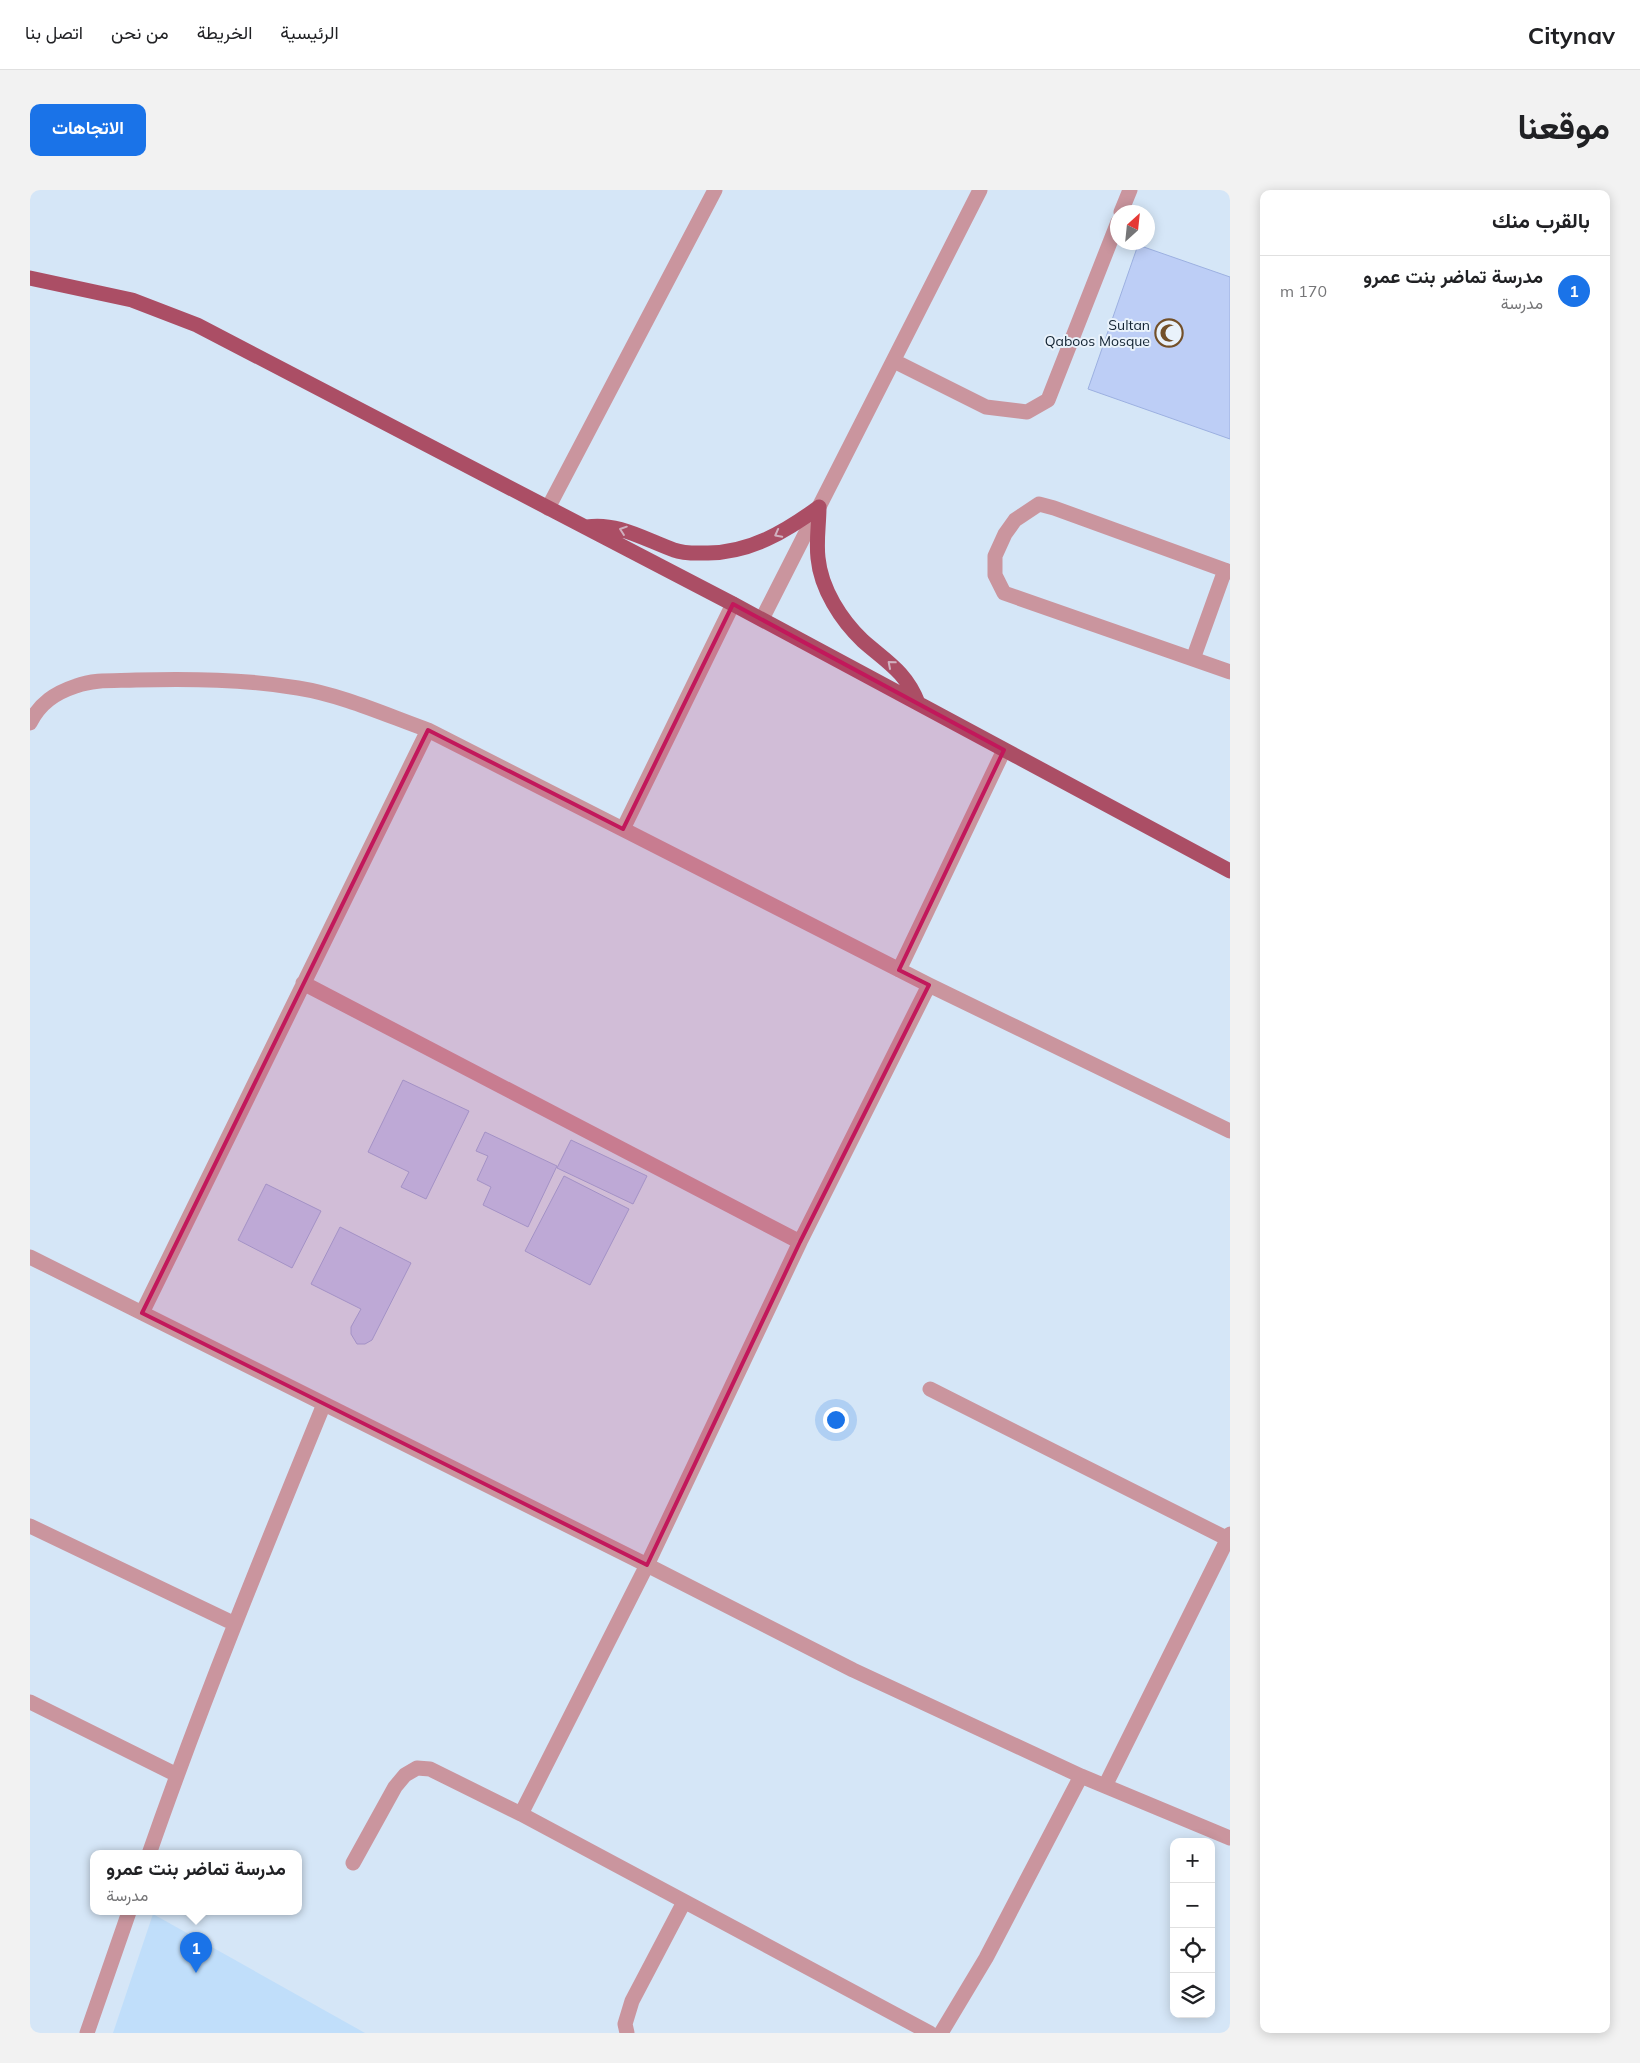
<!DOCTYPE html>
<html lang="ar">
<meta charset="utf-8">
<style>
body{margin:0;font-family:Mulish,Vazirmatn,sans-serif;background:#f2f2f2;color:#202124;direction:rtl}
.controls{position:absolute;right:15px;bottom:15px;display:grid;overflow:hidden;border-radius:10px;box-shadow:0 2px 12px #0003}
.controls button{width:45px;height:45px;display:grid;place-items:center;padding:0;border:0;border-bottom:1px solid #e0e0e0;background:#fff;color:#202124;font:25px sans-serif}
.compass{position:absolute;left:1080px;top:15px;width:45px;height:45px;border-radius:50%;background:#fff;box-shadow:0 2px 12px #0003;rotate:27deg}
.you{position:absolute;left:805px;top:1229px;width:18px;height:18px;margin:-12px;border:4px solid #fff;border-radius:50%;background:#1a73e8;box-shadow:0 0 0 8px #1a73e833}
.badge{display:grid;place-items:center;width:32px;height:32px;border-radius:50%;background:#1a73e8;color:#fff;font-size:16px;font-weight:700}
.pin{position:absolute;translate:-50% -41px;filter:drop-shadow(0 1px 2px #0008)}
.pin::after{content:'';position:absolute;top:26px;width:18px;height:15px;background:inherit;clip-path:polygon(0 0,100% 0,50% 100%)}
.popup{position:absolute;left:60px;top:1660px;width:212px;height:65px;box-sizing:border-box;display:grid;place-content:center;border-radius:10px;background:#fff;filter:drop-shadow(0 1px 4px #0005);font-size:16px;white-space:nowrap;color:#757577}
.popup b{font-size:19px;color:#202124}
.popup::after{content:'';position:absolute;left:50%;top:100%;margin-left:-10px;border:10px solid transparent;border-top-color:#fff}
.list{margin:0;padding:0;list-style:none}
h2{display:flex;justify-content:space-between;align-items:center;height:65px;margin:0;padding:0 20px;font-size:21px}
h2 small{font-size:16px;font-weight:400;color:#757577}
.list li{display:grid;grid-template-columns:32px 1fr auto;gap:15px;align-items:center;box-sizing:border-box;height:70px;padding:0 20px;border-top:1px solid #e0e0e0}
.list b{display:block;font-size:19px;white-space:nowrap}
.list p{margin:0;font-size:16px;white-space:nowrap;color:#757577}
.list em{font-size:16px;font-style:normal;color:#757577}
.icon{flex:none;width:28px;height:28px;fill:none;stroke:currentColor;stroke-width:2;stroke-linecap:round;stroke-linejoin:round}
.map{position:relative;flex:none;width:1200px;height:1843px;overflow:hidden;direction:ltr;border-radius:10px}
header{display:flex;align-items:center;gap:30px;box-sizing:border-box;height:70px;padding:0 25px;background:#fff;border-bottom:1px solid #e0e0e0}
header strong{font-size:24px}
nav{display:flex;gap:28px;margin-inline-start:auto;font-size:18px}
.intro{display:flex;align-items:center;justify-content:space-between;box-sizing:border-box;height:120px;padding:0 30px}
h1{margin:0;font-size:35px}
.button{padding:12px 22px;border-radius:10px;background:#1a73e8;color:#fff;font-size:18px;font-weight:700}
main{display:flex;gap:30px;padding:0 30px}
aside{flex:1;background:#fff;border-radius:10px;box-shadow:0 2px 12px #0003}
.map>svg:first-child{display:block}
.built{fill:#c0defa}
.building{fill:#bdcef6;stroke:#9cb0e0}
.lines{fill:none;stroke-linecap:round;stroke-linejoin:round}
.minor{stroke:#ca959e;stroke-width:15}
.major{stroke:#ab4e65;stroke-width:15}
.oneway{stroke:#d0b0bf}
.marked{fill:#c2185b;fill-opacity:0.2;stroke:#c2185b;stroke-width:4;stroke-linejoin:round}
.labels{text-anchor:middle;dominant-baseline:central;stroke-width:4;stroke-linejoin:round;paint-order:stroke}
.poi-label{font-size:14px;fill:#112231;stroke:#e9f2fb;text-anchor:end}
</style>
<header>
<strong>Citynav</strong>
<nav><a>الرئيسية</a><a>الخريطة</a><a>من نحن</a><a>اتصل بنا</a></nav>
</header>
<div class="intro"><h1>موقعنا</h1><a class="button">الاتجاهات</a></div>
<main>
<aside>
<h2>بالقرب منك<small></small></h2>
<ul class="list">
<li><span class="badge">1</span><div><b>مدرسة تماضر بنت عمرو</b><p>مدرسة</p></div><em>170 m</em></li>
</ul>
</aside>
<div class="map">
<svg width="1200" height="1843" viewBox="0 0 1200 1843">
<rect width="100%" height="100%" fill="#d5e6f7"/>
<path class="built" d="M123,1724l212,119h-252z"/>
<path class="building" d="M1108,55l92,32v162l-142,-50z
M373,890l66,31 -43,88 -25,-12 8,-15 -41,-20z
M455,942l72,34 -29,61 -45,-22 8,-18 -14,-7 11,-24 -12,-5z
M541,950l76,36 -14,28 -76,-36z
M534,986l65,33 -39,76 -65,-34z
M236,994l55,27 -29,57 -54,-28z
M310,1037l71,36 -39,77 -7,4h-8l-6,-10v-7l10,-18 -50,-25z"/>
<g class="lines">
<path class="minor" d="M1091,22l9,-22
M864,171l92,46 41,5 21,-12 70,-178
M518,318l167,-318
M1200,382l-176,-64 -15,-4 -24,16 -10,14 -10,22v19l9,18 226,79
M732,429l218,-429
M1163,469l32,-89
M0,533c10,-20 25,-30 46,-37 19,-7 40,-5 60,-6 54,-1 109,-1 162,8 44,7 88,27 130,42l-286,583
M398,540l501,255 301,146
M593,639l110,-225
M869,780l105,-220
M273,793l497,259
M0,1067l617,308 206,105 228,106 149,62
M900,1199l300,151
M0,1336l205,98
M0,1512l147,73
M1075,1596l125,-252
M491,1624l126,-249 153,-323 129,-257
M119,1664c53,-152 114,-301 175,-450
M323,1673l42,-76 10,-12 12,-7 13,1 91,45 409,219
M57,1843l42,-121
M597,1843l-2,-9 7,-23 52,-99
M911,1843l45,-75 95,-182"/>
<path class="major" d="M0,88l102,22 65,25 536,279 497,267
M789,317c0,17 -3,34 -1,51 3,31 23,62 45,83 24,21 43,31 55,62
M557,337c30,-5 59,13 87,23 10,4 23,3 34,3 43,-1 77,-21 111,-46"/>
</g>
<defs><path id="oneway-chevron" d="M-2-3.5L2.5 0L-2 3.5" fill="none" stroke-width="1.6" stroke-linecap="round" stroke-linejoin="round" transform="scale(1.25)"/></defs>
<g class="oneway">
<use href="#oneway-chevron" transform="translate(593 340) rotate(-161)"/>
<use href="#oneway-chevron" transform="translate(748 344) rotate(152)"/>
<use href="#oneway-chevron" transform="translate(861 474) rotate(-139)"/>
</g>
<path class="marked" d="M703,414l271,146 -105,220 30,15 -129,257 -153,323 -505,-252 286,-583 195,99z"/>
<defs>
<g id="mosque-ring" transform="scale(1.4375)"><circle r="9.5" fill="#e9f2fb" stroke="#735029" stroke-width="1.5"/><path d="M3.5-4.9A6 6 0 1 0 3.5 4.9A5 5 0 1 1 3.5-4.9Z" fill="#735029"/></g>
</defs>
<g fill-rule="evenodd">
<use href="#mosque-ring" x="1139" y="143"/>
</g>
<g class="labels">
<g class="poi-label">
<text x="1120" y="135">Sultan<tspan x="1120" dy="16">Qaboos Mosque</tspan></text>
</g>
</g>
</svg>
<div class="controls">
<button>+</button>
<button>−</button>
<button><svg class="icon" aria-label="locate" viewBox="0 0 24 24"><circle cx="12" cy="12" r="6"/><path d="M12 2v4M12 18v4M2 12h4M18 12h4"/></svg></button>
<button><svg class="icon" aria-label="layers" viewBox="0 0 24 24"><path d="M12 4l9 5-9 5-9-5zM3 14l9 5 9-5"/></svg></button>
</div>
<svg class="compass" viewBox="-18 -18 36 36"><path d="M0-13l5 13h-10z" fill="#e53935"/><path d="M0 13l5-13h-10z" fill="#757577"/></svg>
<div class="you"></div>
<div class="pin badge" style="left:166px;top:1783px">1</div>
<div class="popup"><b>مدرسة تماضر بنت عمرو</b>مدرسة</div>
</div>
</main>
